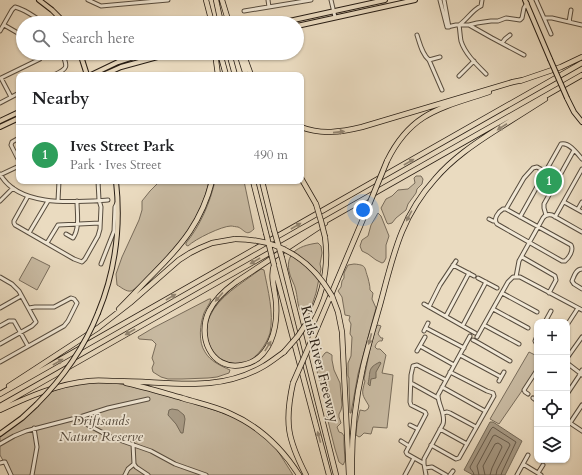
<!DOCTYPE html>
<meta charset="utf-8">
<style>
body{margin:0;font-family:Cardo,serif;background:#f2f2f2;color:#202124}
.controls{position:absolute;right:12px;bottom:12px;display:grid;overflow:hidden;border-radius:8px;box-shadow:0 1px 3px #0004}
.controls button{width:36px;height:36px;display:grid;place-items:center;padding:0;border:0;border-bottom:1px solid #e0e0e0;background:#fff;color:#202124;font:20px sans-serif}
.you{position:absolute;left:363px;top:210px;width:14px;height:14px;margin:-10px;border:3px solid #fff;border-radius:50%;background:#1a73e8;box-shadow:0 0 0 6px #1a73e833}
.badge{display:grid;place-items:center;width:26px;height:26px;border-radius:50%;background:#8f2418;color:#fff;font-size:13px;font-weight:700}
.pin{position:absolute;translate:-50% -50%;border:2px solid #fff;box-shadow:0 1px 4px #0006}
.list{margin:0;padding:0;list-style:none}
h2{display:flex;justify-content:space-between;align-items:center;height:52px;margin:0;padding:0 16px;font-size:17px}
h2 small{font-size:13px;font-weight:400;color:#757577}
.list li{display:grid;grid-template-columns:26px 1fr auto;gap:12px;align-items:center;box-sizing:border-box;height:60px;padding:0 16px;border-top:1px solid #e0e0e0}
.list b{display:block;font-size:15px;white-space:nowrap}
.list p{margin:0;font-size:13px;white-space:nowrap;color:#757577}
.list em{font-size:13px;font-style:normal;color:#757577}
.icon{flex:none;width:22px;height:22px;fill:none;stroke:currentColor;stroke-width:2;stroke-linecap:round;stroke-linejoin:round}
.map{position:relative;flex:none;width:582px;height:475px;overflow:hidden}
.search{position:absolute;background:#fff;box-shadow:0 1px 3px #0004;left:16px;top:16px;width:288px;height:44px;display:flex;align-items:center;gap:10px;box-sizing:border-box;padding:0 14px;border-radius:22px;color:#757577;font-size:15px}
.panel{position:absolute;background:#fff;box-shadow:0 1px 3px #0004;left:16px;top:72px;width:288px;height:112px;border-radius:8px}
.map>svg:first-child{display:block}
.green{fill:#c9bba3;stroke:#786c5b}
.water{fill:#a79a85;stroke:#736857}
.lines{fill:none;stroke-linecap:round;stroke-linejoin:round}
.shore{stroke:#665b4c;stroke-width:1}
.minor-casing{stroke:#574c3e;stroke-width:5}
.major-casing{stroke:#261c13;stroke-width:6}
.highway-casing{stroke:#261c13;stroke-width:6}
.minor{stroke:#f1e8d6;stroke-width:3}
.major{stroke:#eadbc0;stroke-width:4}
.highway{stroke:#eadbc0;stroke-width:4.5}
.major-bridge-casing{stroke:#261c13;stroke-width:6;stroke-linecap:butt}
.highway-bridge-casing{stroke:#261c13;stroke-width:6;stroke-linecap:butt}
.major-bridge{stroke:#eadbc0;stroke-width:4}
.highway-bridge{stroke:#eadbc0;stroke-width:4.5}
.oneway{fill:#928572}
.labels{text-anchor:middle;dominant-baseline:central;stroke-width:3.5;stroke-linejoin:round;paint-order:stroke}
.street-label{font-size:14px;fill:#261c13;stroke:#f1e8d6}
.park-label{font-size:14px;font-style:italic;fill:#574c3e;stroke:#f1e8d6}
</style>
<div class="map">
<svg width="582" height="475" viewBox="0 0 582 475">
<rect width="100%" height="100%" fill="#eadbc0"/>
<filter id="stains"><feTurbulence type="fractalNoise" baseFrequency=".005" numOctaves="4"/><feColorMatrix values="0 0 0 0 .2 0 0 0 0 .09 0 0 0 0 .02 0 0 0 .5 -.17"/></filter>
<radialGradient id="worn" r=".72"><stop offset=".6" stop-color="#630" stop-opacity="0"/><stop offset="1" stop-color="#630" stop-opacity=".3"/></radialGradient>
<path class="green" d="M416,176h5l2,3 -1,5 -5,5 -1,4 -8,11 -2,6 -10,8 -4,5 -4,1 -1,-1 -6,-15 5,-9 6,-3 6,-6 10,-1 7,-6 -1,-5z
M160,181h49c-9,42 -32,65 -60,94 -4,4 -14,15 -18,16 -5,1 -10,-4 -14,-6l-1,-11 6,-17 17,-37 3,-10v-9l8,-10z
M215,181h29l10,48c-8,8 -9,1 -16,-2 -1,0 -6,-1 -7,-1 -9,0 -36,13 -43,20l-2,-1v-2c14,-17 24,-40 29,-62z
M378,213l3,3 8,20 -3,9v13l-2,4 -2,1 -6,-3 -8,-6 -6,-3 -2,-5 2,-6 6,-4 3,-11z
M318,243l3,3 1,7 -2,11 1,5 -5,24 -4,12 -7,9h-2c-6,-7 -5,-14 -7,-23 -1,-7 -6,-13 -7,-20 -4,-20 13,-26 29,-28z
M32,257l18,9 -13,24 -18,-10z
M354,264c13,1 10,3 14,14 1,5 2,7 2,12l3,3 -1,6 4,9 -18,66 -7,39h-1l-1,-26v-9l-1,-2v-13l3,-7 1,-19 -2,-3 1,-10 -2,-4 1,-4 -5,-1 -3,-18 -4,-6 3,-4 1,-6 2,-3v-5l4,-8z
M261,269l3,1c4,21 10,42 6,63 -2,6 -5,12 -9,17 -24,33 -67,1 -51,-34 9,-20 31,-32 48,-45z
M209,299h2c-1,5 -5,9 -7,14 -4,11 -6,29 1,39 5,9 16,14 25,18l-1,3 -12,4 -9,1 -26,1h-14l-7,-2 -8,-5 -1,-4 2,-5 -2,-5 4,-14 -4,-4 -13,-1 -1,-2 15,-9z
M378,325l3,1 -3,8 3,4h2l-1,3c-4,-1 -6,3 -7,6l2,2h3l6,6 -4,18 11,2 -6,53 -14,-1 -2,7 -7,-1 -3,3 -2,1 -3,-2 1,-11 3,-14 5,1 3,-2 1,-3c-7,-12 -8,-11 -4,-25l-1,-2 6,-30 6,-22z
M327,352l5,3v5l2,10 6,13 2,22 -1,5 -2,4v3l2,6 -4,4 2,5 3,1 2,3v8l1,17 -2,4 -4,-3 -4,-13 -8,-32v-14l-2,-7 -7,-19 -1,-7 2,-9 6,-8z
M529,352l8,4v13l-38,55 -9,-5z
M101,380l39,8 44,12 48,16 37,21 24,38h-282l-11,-20v-18l11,-9 32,-33 31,-12z"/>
<path class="water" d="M380,362l1,1 -5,9v6l-5,1 -1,7 -2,-2c3,-13 -1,-16 12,-22z
M172,409l6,1 6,5 1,4 -2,14h-2l-5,-9 -8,-9 1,-5z
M490,422h3l29,19 -17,34h-32l-9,-5z"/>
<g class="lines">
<path class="shore" d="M474,475c0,-4 -4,-5 -4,-8l21,-38 2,-2 23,15 -14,30 -1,3
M479,475l-2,-9 16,-30 2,-1 14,8 1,2 -13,25 -1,5
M485,475l-2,-9 12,-22 3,-1 3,2 1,2 -10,21 -2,7"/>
<g class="minor-casing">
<path id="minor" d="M88,0l13,6 67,-6
M268,0l1,7
M331,0l4,17
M440,0l7,27 9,-2h3c1,6 1,11 2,16 4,13 16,24 25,33
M444,0l5,27
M536,0l8,18h8l30,7
M244,11l67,-11
M544,18l7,16
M569,22l2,-12
M4,25l19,11
M459,25h10l8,-2 14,-2h7l8,-3 14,2 2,-2 2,-10 3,-5
M459,25c8,-5 13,-15 22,-19l1,-6
M469,25l23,13 32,17
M0,31l12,-21 3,-3c8,2 21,10 28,16
M417,35c3,9 5,19 12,25l11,-3
M502,43l3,-4 5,-4
M429,60l13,30
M54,75c14,-7 14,-7 8,-22
M459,76l15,-15
M1,78l39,-19 1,-3 -1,-3
M1,78l10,19
M0,103l19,-10
M19,138l-7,4 -1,3 8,16
M0,174c19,34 75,28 108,26
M0,175l19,-9
M28,196l-14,25v2l1,2 59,34 8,3 3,-3 13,-23 2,-7 1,-22 -2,-7 -1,-19
M0,201l13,-13
M58,201l1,-20
M564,202l18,10
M503,209h3l65,36c3,5 -2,13 -6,16h-3l-65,-37c-4,-5 1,-12 6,-15z
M506,209l18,-31 9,-10 4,-1 21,12
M578,209l4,-7
M546,215l-2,-7v-4l30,-54
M520,217l41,-73c8,-2 16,9 21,15
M555,217l27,-48
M489,219l4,2h2
M29,233l19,-32
M66,234l7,4c7,-10 4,-25 4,-37
M47,243l11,-18 42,-2
M522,257l33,19 1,4 -7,13
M101,264l13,-33 1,-24 2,-4
M453,265l21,11
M582,269c-6,0 -8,7 -10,12l2,3 8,5
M0,277l12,7 7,7 17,31 -4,4 -32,18
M516,277l3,-16 24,-43c2,-3 5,-4 9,-3l30,17
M478,278l19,10
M502,293l35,19
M424,304l51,29
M429,307l11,-22 16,-24
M0,308l21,-12
M493,309l35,19
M446,316l23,-43
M545,322l6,-11
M463,325l23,-43
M484,325l35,19
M567,325l11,-17
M0,326l9,-5h5l14,25
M426,328l38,20
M424,331l4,-8
M537,336l-2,5 2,4
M477,337l31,-55 5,-5h7l62,33
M473,340l4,2 33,19
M420,346l34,19
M417,351l8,-14
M460,355l41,22
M567,358l15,-21
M0,362l64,-36 4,-5 9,-18 -3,-4 -3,-1 -17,9h-19l-6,1
M567,363l13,10 2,2
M499,381l5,-9
M411,383l27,15
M442,387l43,24
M528,394l-3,-2 -1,-2 13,-20
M567,394l12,-18 3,-6
M533,398l4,3
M443,413l4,-1 3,1 26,14
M80,417l3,5 5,3 23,12 40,14 24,13 31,11
M567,421l15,10
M570,423l12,-18
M410,425l8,4
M440,429l27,15
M401,441l8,5
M0,444l14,-8 12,-5 54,-14 28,-9 40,-9
M133,444l1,20 2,3 12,8
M431,445l25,14 3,-1 35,-62 -1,-3 -6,-2 -37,-19
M0,463l4,-1h1l6,13
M423,463l-16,-9 -1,-2 20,-38 -1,-2 -14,-7 -1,-3 1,-27 2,-9 4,-1 29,15
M523,464l5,-9
M425,468l7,-1 14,8
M538,473l5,-8
M32,475l5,-28 -3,-19
M125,475l3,-6 6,-5
M405,475l9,-17
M426,475l-2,-11v-5l19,-35c3,-10 -5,-19 -5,-29l32,-59
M450,475l3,-4
M517,475l6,-11 18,11"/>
</g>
<g class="major-casing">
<path id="major" d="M39,0l13,10 13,13
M525,0l25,59
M280,23l105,-23
M297,26l118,-26
M80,53l7,22
M91,75l27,-13 28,-9
M103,75l18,-8 51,-14
M567,98l7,14 8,10
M0,121l19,-9
M0,127l19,-9
M98,313c17,-41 23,-87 18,-132
M0,434l22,-16 14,-13"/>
</g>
<g class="highway-casing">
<path id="highway" d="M206,0l6,23
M216,0l5,23
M222,0l7,23
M215,53l3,22
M220,53l6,22
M229,53l6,22
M239,53l7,22
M243,53l8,22
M520,81l41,-14 21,-10
M301,127c20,8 40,5 61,0l151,-45 10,-2
M387,161c24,-49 54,-53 102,-69
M301,178l15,26
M253,181l13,52
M262,181l12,49
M282,258l54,217
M274,265c-4,12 1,25 2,37 2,25 -5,58 -34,63 -32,6 -45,-30 -33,-54 6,-12 16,-21 27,-29l89,-59
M274,266l55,209
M332,296l6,16 4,20 7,143
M119,309c12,-12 23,-24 35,-36 28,-28 48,-52 58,-92
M308,321c15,-26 21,-54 17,-84
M314,335l52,-123
M126,383c19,4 38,10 56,15 16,5 32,8 47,15 30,13 53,35 70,62
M293,383c-9,40 -5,57 13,92
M9,386l89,-58 32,-25 49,-43 11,-7 10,-5 12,-5 23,-4
M0,394l582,-331
M0,406l582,-331
M0,410c28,-13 57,-26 89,-29 9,-1 18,0 27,0 52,0 100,13 148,-15 7,-4 13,-9 20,-14
M352,475c-1,-36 3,-73 11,-108 5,-21 11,-41 17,-62 13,-48 20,-87 55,-126 17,-20 39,-35 61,-49 16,-10 33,-21 49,-31"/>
</g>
<use href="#minor" class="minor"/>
<use href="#major" class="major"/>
<use href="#highway" class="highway"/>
<g class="major-bridge-casing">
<path id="major-bridge" d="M550,59l17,39
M36,405c26,-26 48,-57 62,-92"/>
</g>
<g class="highway-bridge-casing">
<path id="highway-bridge" d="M316,204l5,17 4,16
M366,212l21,-51
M274,230l8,28
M266,233l8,32
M235,239c43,0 76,20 97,57
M284,352l14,-16 10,-15
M293,383l21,-48"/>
</g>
<use href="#major-bridge" class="major-bridge"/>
<use href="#highway-bridge" class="highway-bridge"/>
</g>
<defs><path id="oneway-solid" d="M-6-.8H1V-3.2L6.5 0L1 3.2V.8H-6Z"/></defs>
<g class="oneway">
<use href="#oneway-solid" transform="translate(502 127) rotate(147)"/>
<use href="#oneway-solid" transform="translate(339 132) rotate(-6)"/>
<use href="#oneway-solid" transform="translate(409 162) rotate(-30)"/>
<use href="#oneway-solid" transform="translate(409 216) rotate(118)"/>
<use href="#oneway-solid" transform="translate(296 226) rotate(-30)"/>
<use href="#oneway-solid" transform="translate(255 261) rotate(150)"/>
<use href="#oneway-solid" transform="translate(171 297) rotate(-30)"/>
<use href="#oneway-solid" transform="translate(219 297) rotate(131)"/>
<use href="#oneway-solid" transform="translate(130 332) rotate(150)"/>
<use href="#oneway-solid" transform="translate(370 339) rotate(105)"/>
<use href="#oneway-solid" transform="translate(268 346) rotate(-58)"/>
<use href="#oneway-solid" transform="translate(58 362) rotate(-30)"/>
<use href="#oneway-solid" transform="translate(319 437) rotate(-105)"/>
</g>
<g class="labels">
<g class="street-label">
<text transform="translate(320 364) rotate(76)">Kuils River Freeway</text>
</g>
<g class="park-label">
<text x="101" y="420">Driftsands<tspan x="101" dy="16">Nature Reserve</tspan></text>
</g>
</g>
<rect width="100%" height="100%" filter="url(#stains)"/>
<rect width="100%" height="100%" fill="url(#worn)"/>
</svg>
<div class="controls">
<button>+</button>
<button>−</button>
<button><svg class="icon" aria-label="locate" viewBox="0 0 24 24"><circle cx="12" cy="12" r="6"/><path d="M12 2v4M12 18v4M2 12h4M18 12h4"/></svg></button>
<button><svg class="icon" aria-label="layers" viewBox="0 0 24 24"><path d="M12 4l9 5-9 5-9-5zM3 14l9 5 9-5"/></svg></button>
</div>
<div class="you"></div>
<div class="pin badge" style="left:549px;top:181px;background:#2e9e5b">1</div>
<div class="search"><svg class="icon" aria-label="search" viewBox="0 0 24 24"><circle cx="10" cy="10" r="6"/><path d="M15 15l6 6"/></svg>Search here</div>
<section class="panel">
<h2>Nearby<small></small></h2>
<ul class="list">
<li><span class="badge" style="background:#2e9e5b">1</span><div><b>Ives Street Park</b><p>Park · Ives Street</p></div><em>490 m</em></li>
</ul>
</section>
</div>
